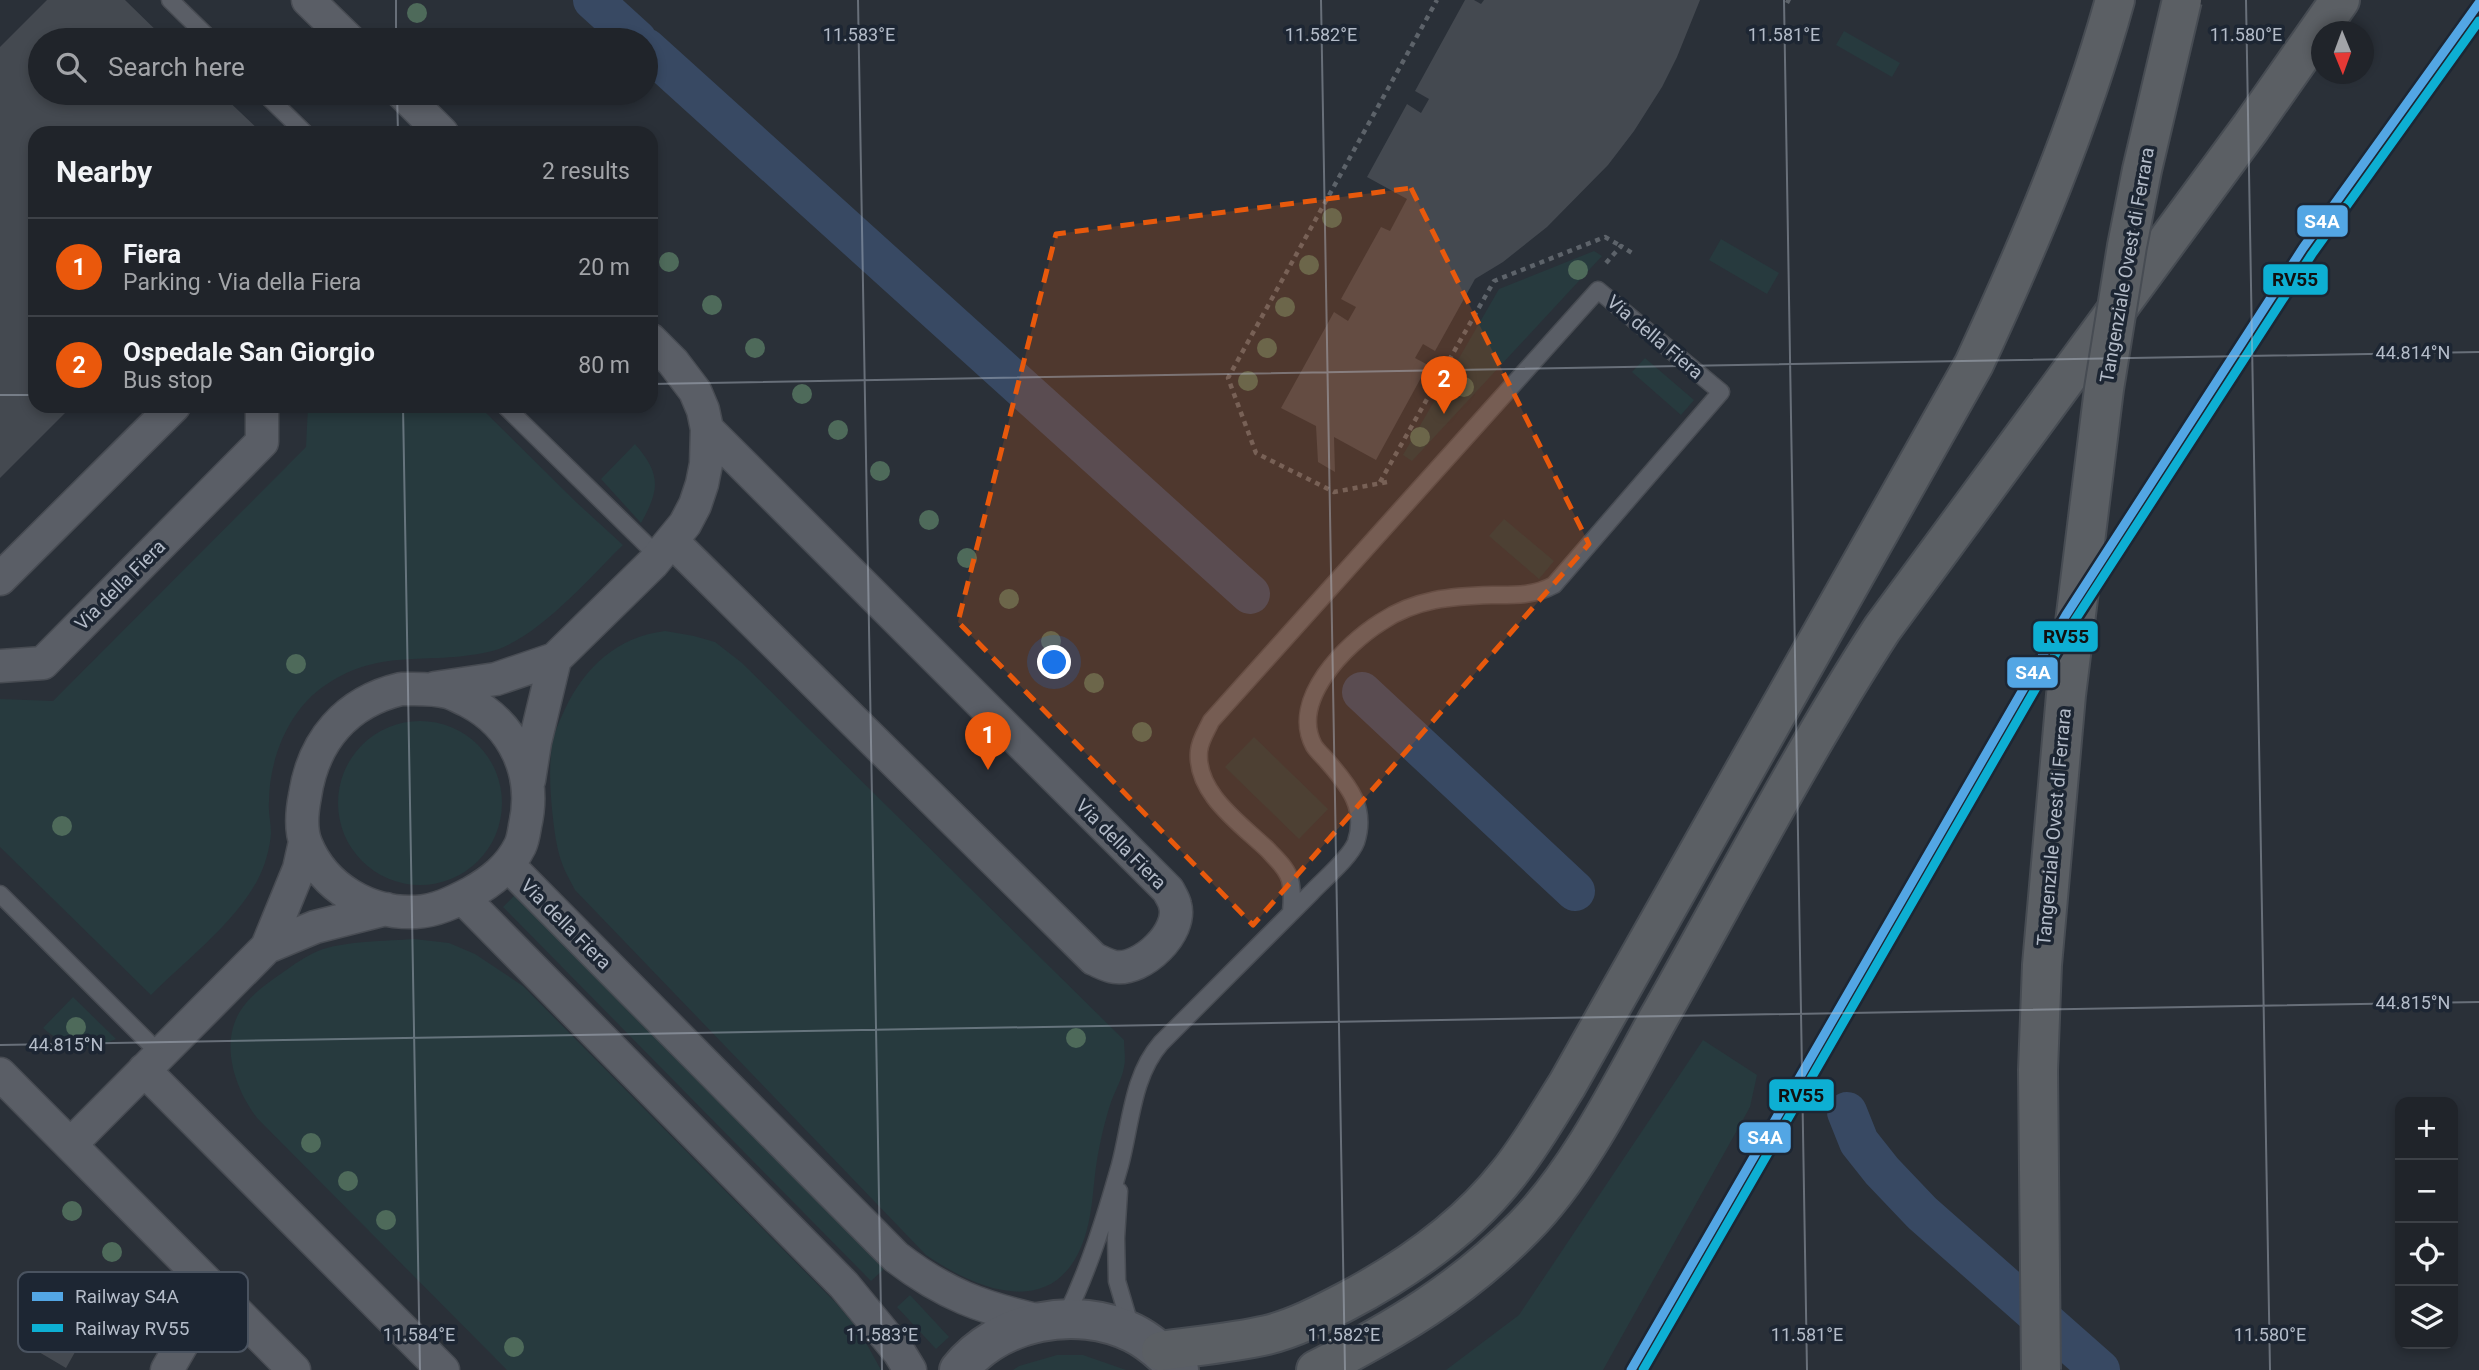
<!DOCTYPE html>
<meta charset="utf-8">
<style>
body{margin:0;font-family:Roboto,sans-serif;background:#2d3036;color:#f1f3f6}
.controls{position:absolute;right:21px;bottom:21px;display:grid;overflow:hidden;border-radius:14px;box-shadow:0 4px 10px #0003}
.controls button{width:63px;height:63px;display:grid;place-items:center;padding:0;border:0;border-bottom:2px solid #3d4147;background:#20242a;color:#f1f3f6;font:35px sans-serif}
.compass{position:absolute;left:2311px;top:21px;width:63px;height:63px;border-radius:50%;background:#20242a;box-shadow:0 4px 10px #0003;rotate:179deg}
.you{position:absolute;left:1055px;top:663px;width:24px;height:24px;margin:-18px;border:5px solid #fff;border-radius:50%;background:#1a73e8;box-shadow:0 0 0 10px #1a73e833}
.badge{display:grid;place-items:center;width:46px;height:46px;border-radius:50%;background:#ea580c;color:#fff;font-size:23px;font-weight:700}
.pin{position:absolute;translate:-50% -58px;filter:drop-shadow(0 2px 4px #0008)}
.pin::after{content:'';position:absolute;top:37px;width:24px;height:21px;background:inherit;clip-path:polygon(0 0,100% 0,50% 100%)}
.list{margin:0;padding:0;list-style:none}
h2{display:flex;justify-content:space-between;align-items:center;height:91px;margin:0;padding:0 28px;font-size:30px}
h2 small{font-size:23px;font-weight:400;color:#a2a4a8}
.list li{display:grid;grid-template-columns:46px 1fr auto;gap:21px;align-items:center;box-sizing:border-box;height:98px;padding:0 28px;border-top:2px solid #3d4147}
.list b{display:block;font-size:26px;white-space:nowrap}
.list p{margin:0;font-size:23px;white-space:nowrap;color:#a2a4a8}
.list em{font-size:23px;font-style:normal;color:#a2a4a8}
.icon{flex:none;width:38px;height:38px;fill:none;stroke:currentColor;stroke-width:2;stroke-linecap:round;stroke-linejoin:round}
.map{position:relative;flex:none;width:2479px;height:1370px;overflow:hidden}
.search{position:absolute;background:#20242a;box-shadow:0 4px 10px #0003;left:28px;top:28px;width:630px;height:77px;display:flex;align-items:center;gap:18px;box-sizing:border-box;padding:0 24px;border-radius:38px;color:#a2a4a8;font-size:26px}
.panel{position:absolute;background:#20242a;box-shadow:0 4px 10px #0003;left:28px;top:126px;width:630px;height:287px;border-radius:21px}
.map>svg:first-child{display:block}
.green{fill:#273a3e}
.lines{fill:none;stroke-linecap:round;stroke-linejoin:round}
.canal{stroke:#384963;stroke-width:40}
.building{fill:#444950}
.service-casing{stroke:#484c53;stroke-width:19}
.minor-casing{stroke:#484c53;stroke-width:35}
.tertiary-casing{stroke:#484c53;stroke-width:42}
.trunk-casing{stroke:#474c53;stroke-width:42}
.path{stroke:#5d636a;stroke-width:4.5;stroke-dasharray:5 5;stroke-linecap:butt}
.service{stroke:#5a5e66;stroke-width:16}
.minor{stroke:#5a5e66;stroke-width:32}
.tertiary{stroke:#5a5e66;stroke-width:38}
.trunk{stroke:#5b5f64;stroke-width:38}
.trunk-bridge-casing{stroke:#474c53;stroke-width:42;stroke-linecap:butt}
.trunk-bridge{stroke:#5b5f64;stroke-width:38}
.rail-1-casing{stroke:#1d2633;stroke-width:14}
.rail-2-casing{stroke:#1d2633;stroke-width:14}
.rail-1{stroke:#53a6e4;stroke-width:9}
.rail-2{stroke:#0dafd3;stroke-width:9}
.tree{fill:#4e6a5a}
.marked{fill:#e8590c;fill-opacity:0.2;stroke:#e8590c;stroke-width:5;stroke-dasharray:14 9;stroke-linejoin:round}
.ticks{fill:none;stroke:#b4bcc9;stroke-width:2;stroke-opacity:0.45}
.labels{text-anchor:middle;dominant-baseline:central;stroke-width:7;stroke-linejoin:round;paint-order:stroke}
.street-label{font-size:19px;fill:#b4bcc9;stroke:#1d2633}
.key{fill:#1d2633;stroke:#4a5360;stroke-width:2}
.key-label{font-size:19px;fill:#b4bcc9}
.ticks-label{font-size:18px;text-anchor:middle;fill:#b4bcc9;stroke:#1d2633;stroke-width:7;stroke-linejoin:round;paint-order:stroke}
.line-badge{stroke:#1d2633;stroke-width:2.5}
.badge-label{font-size:19px;text-anchor:middle;font-weight:bold;fill:#fff}
.pale-badge-label{font-size:19px;text-anchor:middle;font-weight:bold;fill:#111}
</style>
<div class="map">
<svg width="2479" height="1370" viewBox="0 0 2479 1370">
<rect width="100%" height="100%" fill="#2a3038"/>
<path class="green" d="M1844,31l56,32 -8,14 -56,-32z
M1721,239l58,34 -12,21 -58,-34z
M1594,251l8,5 -190,205 -9,-6 96,-166z
M1645,358l49,42 -13,15 -49,-43z
M308,406h171l97,96 47,43c-34,33 -88,97 -135,107 -62,14 -110,-6 -168,37 -33,25 -51,72 -51,113 -1,10 2,21 2,31 -1,15 -6,33 -13,46 -21,42 -73,82 -107,116l-151,-148v-148l53,2 253,-254z
M635,444c26,30 25,45 6,79l-40,-44z
M1504,519l50,42 -15,18 -50,-43z
M665,631l29,5 21,6 27,21 382,377c0,9 2,19 0,27 -2,12 -9,24 -13,35 -5,15 -9,31 -12,47 -6,27 -5,57 -13,84 -26,88 -103,61 -160,22l-351,-365c-4,-8 -9,-16 -12,-24 -7,-18 -9,-38 -11,-57 -2,-21 -3,-43 0,-64 2,-13 8,-25 13,-36 20,-42 52,-72 100,-78z
M338 803a82 82 0 1 1 164 0a82 82 0 1 1-164 0Z
M1254,737l74,72 -29,30 -74,-72z
M515,895l369,374 -13,12 -368,-374z
M414,939l35,4 26,11 48,32 313,317 23,27 22,40h-374l-250,-252c-21,-28 -37,-71 -18,-105 9,-16 28,-30 43,-40 11,-8 24,-17 36,-22 24,-10 70,-10 96,-12z
M73,997l43,42c-29,13 -49,10 -73,-11z
M1703,1040l54,35 -7,32 -147,263h-157l73,-55z
M910,1295l39,42 -13,12 -39,-42z
M1057,1355h26l43,15h-113l6,-4z"/>
<g class="lines">
<path class="canal" d="M593,0l44,40
M646,48l604,546
M1362,692l213,199
M1847,1112l12,30 23,29 40,42 178,157"/>
</g>
<path class="building" d="M47,0h78l41,40h-126v53h180l42,40h-227v273h37l-72,72v-431z
M1465,0h9l7,4 3,-4h216l-23,57 -15,30 -28,44 -26,34 -61,62 -44,35 -28,17 -40,72 -12,-7 -8,14 13,7 -52,95 -42,-23 1,35 -17,-10 -2,-36 -35,-18 53,-96 14,9 8,-14 -15,-8 40,-72 9,4 17,-32 -40,-22 40,-73 14,9 8,-14 -14,-8z
M72,1292l28,16 -34,60 -44,-26 25,-44 17,10z"/>
<g class="lines">
<g class="service-casing">
<path id="service" d="M170,0l41,40
M264,93l41,40
M505,406l154,151
M0,894l160,160
M1119,1191l-3,47 1,43 14,47
M1065,1318c24,-49 40,-100 55,-153 11,-41 12,-89 41,-122 50,-50 100,-100 150,-150 12,-13 39,-35 45,-51 11,-34 -7,-56 -28,-80 -4,-5 -10,-10 -14,-16 -25,-46 32,-102 67,-124 34,-23 71,-26 111,-27 22,0 42,1 62,-10l167,-193 -123,-102 -387,431c-4,9 -11,19 -12,30 -4,42 42,73 69,99 8,9 19,18 22,30 3,11 2,22 1,32"/>
</g>
<g class="minor-casing">
<path id="minor" d="M308,0l41,40
M402,93l40,40
M672,541l422,418c7,3 14,7 21,8 27,4 68,-35 60,-62 -1,-5 -5,-11 -7,-15l-461,-461
M0,579l174,-173
M0,666l43,-3 219,-221v-36
M435,688l61,-9 59,-20 98,-96 32,-39 10,-19 7,-21 4,-20 1,-35 -4,-19 -8,-19 -22,-29 -22,-22
M401,689c16,0 32,-1 47,3 7,2 13,6 20,9 46,24 69,73 57,125 -1,6 -2,14 -5,20 -11,22 -28,35 -49,47 -17,9 -35,18 -55,19 -47,2 -92,-24 -110,-68 -6,-15 -4,-33 -1,-48 8,-55 41,-94 96,-107z
M529,780l6,-38 20,-83
M508,865l388,392c48,37 86,51 145,64
M463,898l381,387 55,67 11,18
M267,947l48,-20 71,-18
M144,1070l299,300
M0,1074l294,296
M71,1144l196,-197 32,-78 6,-27
M167,1370l47,-81"/>
</g>
<g class="tertiary-casing">
<path id="tertiary" d="M959,1370c40,-50 117,-65 174,-37 18,9 32,22 46,37"/>
</g>
<g class="trunk-casing">
<path id="trunk" d="M1161,1351c35,-5 71,-8 106,-16 28,-7 53,-20 78,-33 61,-32 120,-73 163,-128 22,-27 40,-59 59,-89l407,-721c55,-119 106,-238 141,-364
M1316,1370c79,-40 145,-79 208,-143 54,-54 97,-141 134,-208 74,-131 143,-265 224,-390l369,-502 89,-127"/>
</g>
<path class="path" d="M1786,0l4,2
M1606,263l15,-17 11,7
M1380,482l114,-201 111,-44 16,9
M1387,482l-53,10 -78,-39 -28,-75 209,-378"/>
<use href="#service" class="service"/>
<use href="#minor" class="minor"/>
<use href="#tertiary" class="tertiary"/>
<use href="#trunk" class="trunk"/>
<g class="trunk-bridge-casing">
<path id="trunk-bridge" d="M2041,1370l-3,-300 4,-105 24,-270 38,-306 23,-143 15,-76 40,-170"/>
</g>
<use href="#trunk-bridge" class="trunk-bridge"/>
<g class="rail-1-casing">
<path id="rail-1" d="M1631,1370l435,-755 237,-367 176,-245"/>
</g>
<g class="rail-2-casing">
<path id="rail-2" d="M1643,1370l432,-750 237,-366 167,-233"/>
</g>
<use href="#rail-1" class="rail-1"/>
<use href="#rail-2" class="rail-2"/>
</g>
<g class="tree">
<circle cx="417" cy="13" r="10"/>
<circle cx="1332" cy="218" r="10"/>
<circle cx="669" cy="262" r="10"/>
<circle cx="1309" cy="265" r="10"/>
<circle cx="1578" cy="270" r="10"/>
<circle cx="712" cy="305" r="10"/>
<circle cx="1285" cy="307" r="10"/>
<circle cx="755" cy="348" r="10"/>
<circle cx="1267" cy="348" r="10"/>
<circle cx="1248" cy="381" r="10"/>
<circle cx="1464" cy="387" r="10"/>
<circle cx="802" cy="394" r="10"/>
<circle cx="838" cy="430" r="10"/>
<circle cx="1420" cy="437" r="10"/>
<circle cx="880" cy="471" r="10"/>
<circle cx="929" cy="520" r="10"/>
<circle cx="967" cy="558" r="10"/>
<circle cx="1009" cy="599" r="10"/>
<circle cx="1051" cy="641" r="10"/>
<circle cx="296" cy="664" r="10"/>
<circle cx="1094" cy="683" r="10"/>
<circle cx="1142" cy="732" r="10"/>
<circle cx="62" cy="826" r="10"/>
<circle cx="76" cy="1027" r="10"/>
<circle cx="1076" cy="1038" r="10"/>
<circle cx="311" cy="1143" r="10"/>
<circle cx="348" cy="1181" r="10"/>
<circle cx="72" cy="1211" r="10"/>
<circle cx="386" cy="1220" r="10"/>
<circle cx="112" cy="1252" r="10"/>
<circle cx="514" cy="1347" r="10"/>
</g>
<path class="marked" d="M1411,188l178,356 -336,381 -295,-303 98,-388z"/>
<path class="ticks" d="M396,0v40M858,0l24,1370M1321,0l24,1370M1784,0l23,1370M2246,0l24,1370M397,93l1,40M651,384l1828,-32M0,395h35M403,406l17,964M0,1045l2479,-43"/>
<g class="labels">
<g class="street-label">
<text transform="translate(2127 265) rotate(-80)">Tangenziale Ovest di Ferrara</text>
<text transform="translate(1655 337) rotate(40)">Via della Fiera</text>
<text transform="translate(120 585) rotate(-45)">Via della Fiera</text>
<text transform="translate(2054 827) rotate(-85)">Tangenziale Ovest di Ferrara</text>
<text transform="translate(1121 844) rotate(45)">Via della Fiera</text>
<text transform="translate(566 924) rotate(45)">Via della Fiera</text>
</g>
</g>
<rect x="18" y="1272" width="230" height="80" rx="10" class="key"/>
<rect x="32" y="1292" width="31" height="9" fill="#53a6e4"/>
<rect x="32" y="1324" width="31" height="8" fill="#0dafd3"/>
<g class="key-label">
<text x="75" y="1303">Railway S4A</text>
<text x="75" y="1335">Railway RV55</text>
</g>
<g class="ticks-label">
<text x="859" y="41">11.583°E</text>
<text x="1321" y="41">11.582°E</text>
<text x="1784" y="41">11.581°E</text>
<text x="2246" y="41">11.580°E</text>
<text x="2413" y="359">44.814°N</text>
<text x="2413" y="1009">44.815°N</text>
<text x="66" y="1051">44.815°N</text>
<text x="419" y="1341">11.584°E</text>
<text x="882" y="1341">11.583°E</text>
<text x="1344" y="1341">11.582°E</text>
<text x="1807" y="1341">11.581°E</text>
<text x="2270" y="1341">11.580°E</text>
</g>
<g class="line-badge">
<rect x="2296" y="204" width="53" height="34" rx="7" fill="#53a6e4"/>
<rect x="2262" y="263" width="67" height="33" rx="7" fill="#0dafd3"/>
<rect x="2032" y="620" width="67" height="33" rx="7" fill="#0dafd3"/>
<rect x="2006" y="656" width="53" height="33" rx="7" fill="#53a6e4"/>
<rect x="1768" y="1078" width="67" height="34" rx="7" fill="#0dafd3"/>
<rect x="1738" y="1121" width="54" height="33" rx="7" fill="#53a6e4"/>
</g>
<g class="badge-label">
<text x="2322" y="228">S4A</text>
<text x="2033" y="679">S4A</text>
<text x="1765" y="1144">S4A</text>
</g>
<g class="pale-badge-label">
<text x="2295" y="286">RV55</text>
<text x="2066" y="643">RV55</text>
<text x="1801" y="1102">RV55</text>
</g>
</svg>
<div class="controls">
<button>+</button>
<button>−</button>
<button><svg class="icon" aria-label="locate" viewBox="0 0 24 24"><circle cx="12" cy="12" r="6"/><path d="M12 2v4M12 18v4M2 12h4M18 12h4"/></svg></button>
<button><svg class="icon" aria-label="layers" viewBox="0 0 24 24"><path d="M12 4l9 5-9 5-9-5zM3 14l9 5 9-5"/></svg></button>
</div>
<svg class="compass" viewBox="-18 -18 36 36"><path d="M0-13l5 13h-10z" fill="#e53935"/><path d="M0 13l5-13h-10z" fill="#a2a4a8"/></svg>
<div class="you"></div>
<div class="pin badge" style="left:988px;top:770px">1</div>
<div class="pin badge" style="left:1444px;top:414px">2</div>
<div class="search"><svg class="icon" aria-label="search" viewBox="0 0 24 24"><circle cx="10" cy="10" r="6"/><path d="M15 15l6 6"/></svg>Search here</div>
<section class="panel">
<h2>Nearby<small>2 results</small></h2>
<ul class="list">
<li><span class="badge">1</span><div><b>Fiera</b><p>Parking · Via della Fiera</p></div><em>20 m</em></li>
<li><span class="badge">2</span><div><b>Ospedale San Giorgio</b><p>Bus stop</p></div><em>80 m</em></li>
</ul>
</section>
</div>
